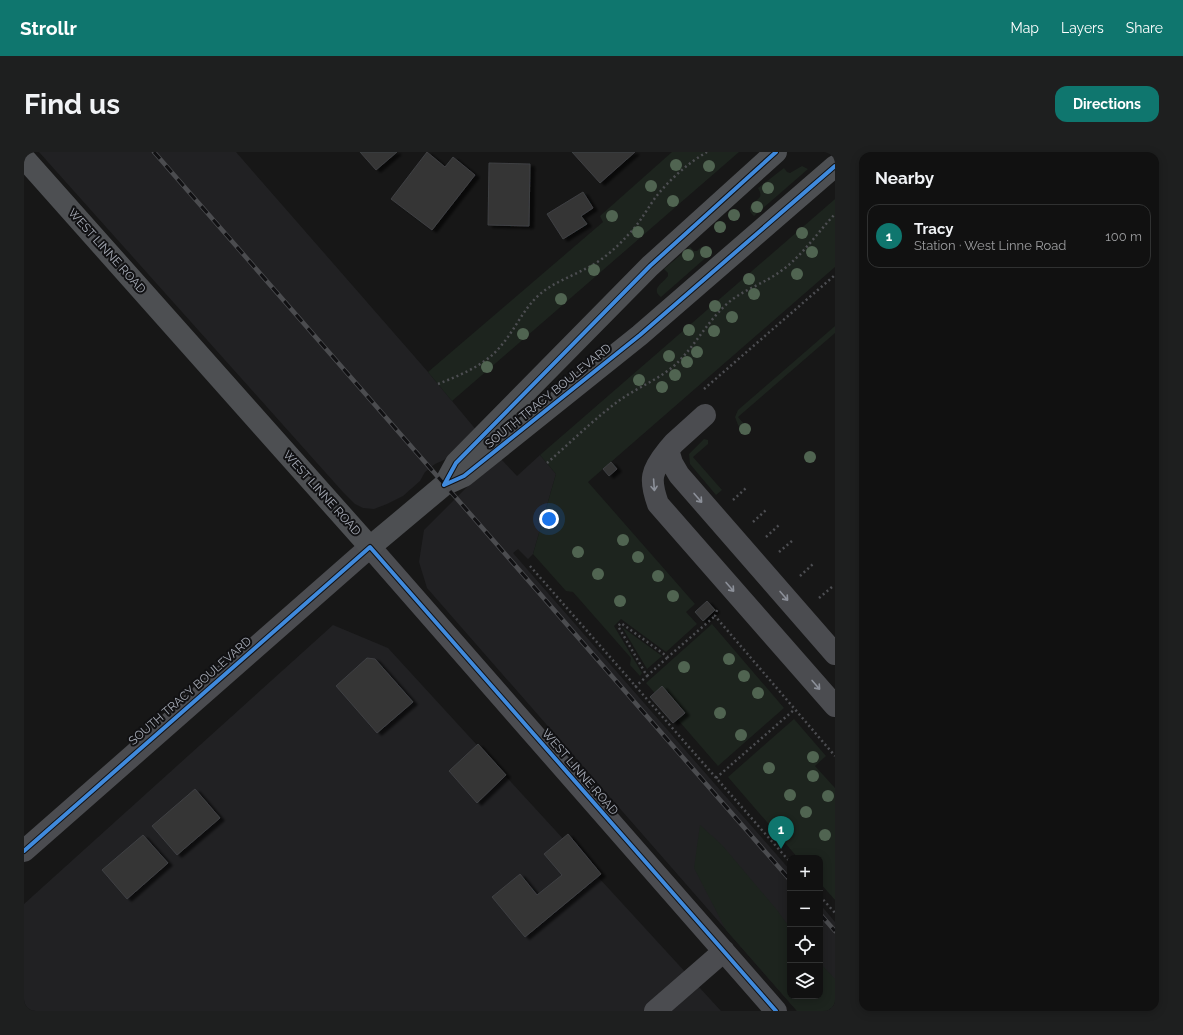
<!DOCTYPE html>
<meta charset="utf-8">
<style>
body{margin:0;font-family:Raleway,sans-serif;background:#1e1f1f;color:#f1f3f6}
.controls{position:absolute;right:12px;bottom:12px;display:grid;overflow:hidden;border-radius:8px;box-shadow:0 2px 10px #0003}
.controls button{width:36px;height:36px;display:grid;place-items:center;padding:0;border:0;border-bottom:1px solid #303131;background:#111;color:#f1f3f6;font:20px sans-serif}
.you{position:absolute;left:525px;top:367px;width:14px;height:14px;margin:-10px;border:3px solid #fff;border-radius:50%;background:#1a73e8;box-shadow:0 0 0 6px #1a73e833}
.badge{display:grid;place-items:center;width:26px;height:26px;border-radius:50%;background:#0f766e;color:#fff;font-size:13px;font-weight:700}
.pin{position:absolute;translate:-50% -33px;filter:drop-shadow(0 1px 2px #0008)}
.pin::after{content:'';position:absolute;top:21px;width:14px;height:12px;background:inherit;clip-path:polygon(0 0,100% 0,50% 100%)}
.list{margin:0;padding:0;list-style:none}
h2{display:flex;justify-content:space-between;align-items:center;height:52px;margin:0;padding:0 16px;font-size:17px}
h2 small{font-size:13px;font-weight:400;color:#9c9d9f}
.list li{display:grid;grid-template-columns:26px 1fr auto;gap:12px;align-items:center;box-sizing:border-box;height:64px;margin:0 8px 8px;padding:0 8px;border:1px solid #303131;border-radius:12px}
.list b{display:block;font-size:15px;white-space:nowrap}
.list p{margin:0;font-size:13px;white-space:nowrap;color:#9c9d9f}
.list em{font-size:13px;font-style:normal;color:#9c9d9f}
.icon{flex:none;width:22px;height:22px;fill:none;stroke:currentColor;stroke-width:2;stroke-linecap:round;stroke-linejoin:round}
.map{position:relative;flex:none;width:811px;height:859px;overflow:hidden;border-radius:12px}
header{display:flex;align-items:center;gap:24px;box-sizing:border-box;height:56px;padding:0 20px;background:#0f766e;color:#fff}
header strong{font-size:19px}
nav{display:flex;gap:22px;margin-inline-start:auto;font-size:14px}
.intro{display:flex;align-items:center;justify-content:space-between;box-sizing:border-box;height:96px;padding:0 24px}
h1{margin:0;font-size:28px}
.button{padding:10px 18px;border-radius:12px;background:#0f766e;color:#fff;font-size:14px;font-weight:700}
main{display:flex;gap:24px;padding:0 24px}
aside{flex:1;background:#111;border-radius:12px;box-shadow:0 2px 10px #0003}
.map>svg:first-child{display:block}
.built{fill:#212123}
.green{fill:#1d241e}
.building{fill:#353536;stroke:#3f4043;filter:url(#shadow)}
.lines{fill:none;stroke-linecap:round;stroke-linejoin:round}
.path{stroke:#4d4e52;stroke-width:2.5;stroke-dasharray:2 3;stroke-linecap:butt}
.minor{stroke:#4b4c50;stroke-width:22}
.major{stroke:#4d4f52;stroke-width:22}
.rail-casing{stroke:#4b4c4f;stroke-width:4.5}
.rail{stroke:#111113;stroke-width:3;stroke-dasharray:9;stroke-linecap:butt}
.cycleway-casing{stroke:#111113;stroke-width:6}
.cycleway{stroke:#408adc;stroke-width:4}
.tree{fill:#506451}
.oneway{stroke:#8c9099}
.labels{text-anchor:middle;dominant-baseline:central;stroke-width:4;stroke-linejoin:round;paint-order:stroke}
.street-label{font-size:12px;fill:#a8adb8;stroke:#111113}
</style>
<header>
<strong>Strollr</strong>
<nav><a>Map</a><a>Layers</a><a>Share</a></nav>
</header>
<div class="intro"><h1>Find us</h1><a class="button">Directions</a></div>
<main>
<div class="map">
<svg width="811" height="859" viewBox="0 0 811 859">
<defs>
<filter id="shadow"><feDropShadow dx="4.5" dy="2.5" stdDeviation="1" flood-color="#0009"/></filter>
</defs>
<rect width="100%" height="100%" fill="#171717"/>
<path class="built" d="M15,0h197l192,220 49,59 -33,29 -9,4 -10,8 -5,9 -17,15 -16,8 -13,5 -11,-1 -8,-4 -13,-13z
M516,303l16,19 -23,80 -5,5 -10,-10 -5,4 277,317v126h30v-92l15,18v89h-38l-370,-423 -8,-26 5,-32 45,-45 32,-26 16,17z
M309,473l55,23 333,363h-697v-107z"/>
<path class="green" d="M648,0h67l-287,249 -24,-29 175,-150 -3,-6z
M778,14l6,3 -54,47c-3,-3 -5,-5 -4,-9 5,-9 15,-7 8,-19l26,-20 3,4 3,1z
M811,47v68l-247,215 107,122 -9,8 11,12 -31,28 -45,-33 -7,7 28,47 -2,3 -10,-11 1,-7 -58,-66 -7,-1 -33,-37 23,-80 -16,-19z
M666,95l4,4h3l3,-3 3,-1 5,3 2,4 -49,43c-11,-8 2,-14 7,-21v-3l-4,-4z
M811,174v7l-97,84 12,14v3l-4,1 -8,-10 -3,-8 3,-7z
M680,287l4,1v4l-15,13 29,33 -6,5 -26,-31 -1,-10z
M688,472l72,84 -66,58 -72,-83z
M598,475l40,29 -15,13z
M770,567l32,37 -11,10 20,22v112l-15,-17v-25h-22l-70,-81z
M676,673l22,20 55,65 13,18v68h30v-33l15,16v32h-38l-71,-81 -32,-62z"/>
<path class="building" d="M336,0h37l-21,18z
M403,0l18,15 8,-10 22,18 -43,55 -41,-31z
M548,0h63l-35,31z
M465,11l41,1 -1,62 -41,-1z
M559,40l10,16 -12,8 6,8 -24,15 -16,-25z
M587,310l6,7 -8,7 -6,-7z
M683,449l8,9 -12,11 -8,-9z
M343,506l8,1 38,43 -36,31 -41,-47z
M638,534l23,27 -12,10 -23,-26z
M454,592l28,31 -29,28 -28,-32z
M171,637l25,29 -43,37 -25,-29z
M544,682l33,40 -76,63 -33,-40 28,-23 17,21 25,-20 -18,-21z
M119,683l25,28 -41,36 -25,-29z"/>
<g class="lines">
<path class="path" d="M414,232c22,-9 46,-18 62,-37 15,-17 23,-38 40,-53 13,-11 30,-17 45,-25 17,-8 31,-21 43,-34 11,-11 18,-24 27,-37 14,-18 33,-35 52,-46
M680,237l131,-114
M523,311c23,-20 48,-45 73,-63 18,-13 40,-21 56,-36 20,-19 32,-44 53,-62 16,-13 36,-19 52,-31 22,-16 36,-38 54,-57
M709,348l13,-12
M729,370l13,-12
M742,385l13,-12
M755,400l13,-11
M506,414l260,296
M776,424l13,-12
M795,446l13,-11
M693,458l-2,6 120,140
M623,524l21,-19
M611,535l12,-11 -29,-50 3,-3 47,34 47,-41
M692,626l79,-69
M796,744l15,17"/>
<path class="minor" d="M681,263l-31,28 -6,7 4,13 7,12 156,179
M644,298c-17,21 -19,29 -10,54l177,202
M0,699l346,-304 406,464
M631,859l69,-60"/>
<path class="major" d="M0,6l346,389 74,-62 20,-9 176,-141 195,-169
M420,333l12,-22 194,-197 126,-114"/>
<g class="rail-casing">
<path id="rail" d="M130,0l636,728
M796,762l15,17"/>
</g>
<use href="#rail" class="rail"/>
<g class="cycleway-casing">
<path id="cycleway" d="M420,333l20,-9 176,-141 195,-169
M420,333l12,-22 194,-197 126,-114
M0,699l346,-304 406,464"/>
</g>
<use href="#cycleway" class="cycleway"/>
</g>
<g class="tree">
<circle cx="652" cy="13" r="6"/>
<circle cx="685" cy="14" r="6"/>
<circle cx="627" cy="34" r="6"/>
<circle cx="744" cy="36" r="6"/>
<circle cx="649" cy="49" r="6"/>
<circle cx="733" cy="55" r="6"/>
<circle cx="710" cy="63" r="6"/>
<circle cx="588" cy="64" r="6"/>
<circle cx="696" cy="75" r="6"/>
<circle cx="614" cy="80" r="6"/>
<circle cx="778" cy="81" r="6"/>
<circle cx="682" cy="100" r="6"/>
<circle cx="788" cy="100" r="6"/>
<circle cx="664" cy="103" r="6"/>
<circle cx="570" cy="118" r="6"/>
<circle cx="773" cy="122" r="6"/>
<circle cx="725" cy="127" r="6"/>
<circle cx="730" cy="142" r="6"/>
<circle cx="537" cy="147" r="6"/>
<circle cx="691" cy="154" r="6"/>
<circle cx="708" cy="165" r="6"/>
<circle cx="665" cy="178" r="6"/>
<circle cx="690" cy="179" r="6"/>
<circle cx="499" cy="182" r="6"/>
<circle cx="673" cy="200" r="6"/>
<circle cx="645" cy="204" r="6"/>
<circle cx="663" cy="210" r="6"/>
<circle cx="463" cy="215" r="6"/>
<circle cx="651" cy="223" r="6"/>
<circle cx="615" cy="228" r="6"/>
<circle cx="638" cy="235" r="6"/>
<circle cx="721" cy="277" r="6"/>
<circle cx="786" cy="305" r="6"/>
<circle cx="599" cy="388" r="6"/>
<circle cx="554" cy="400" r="6"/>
<circle cx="614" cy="405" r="6"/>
<circle cx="574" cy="422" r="6"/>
<circle cx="634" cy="424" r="6"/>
<circle cx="649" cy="444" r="6"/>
<circle cx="596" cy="449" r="6"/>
<circle cx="705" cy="507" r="6"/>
<circle cx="660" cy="515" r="6"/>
<circle cx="720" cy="524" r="6"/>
<circle cx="734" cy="541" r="6"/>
<circle cx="696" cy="561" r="6"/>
<circle cx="717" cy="583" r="6"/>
<circle cx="789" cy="605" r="6"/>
<circle cx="745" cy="616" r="6"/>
<circle cx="789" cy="624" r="6"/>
<circle cx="766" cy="643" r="6"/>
<circle cx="804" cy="644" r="6"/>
<circle cx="782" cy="660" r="6"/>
<circle cx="801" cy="683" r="6"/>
</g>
<defs><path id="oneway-shaft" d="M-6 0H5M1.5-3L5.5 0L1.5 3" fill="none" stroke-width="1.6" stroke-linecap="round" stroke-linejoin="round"/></defs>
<g class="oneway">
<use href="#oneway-shaft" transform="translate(630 333) rotate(86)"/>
<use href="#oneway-shaft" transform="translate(674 346) rotate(49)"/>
<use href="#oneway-shaft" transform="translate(706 435) rotate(49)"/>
<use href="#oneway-shaft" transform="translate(760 444) rotate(49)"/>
<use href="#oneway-shaft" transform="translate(792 533) rotate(49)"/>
</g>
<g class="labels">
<g class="street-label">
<text transform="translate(83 99) rotate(48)">WEST LINNE ROAD</text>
<text transform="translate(524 244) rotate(-39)">SOUTH TRACY BOULEVARD</text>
<text transform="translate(298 341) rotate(48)">WEST LINNE ROAD</text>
<text transform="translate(166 539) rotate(-41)">SOUTH TRACY BOULEVARD</text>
<text transform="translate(556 620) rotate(49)">WEST LINNE ROAD</text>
</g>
</g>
</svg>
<div class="controls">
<button>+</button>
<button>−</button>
<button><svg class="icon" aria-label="locate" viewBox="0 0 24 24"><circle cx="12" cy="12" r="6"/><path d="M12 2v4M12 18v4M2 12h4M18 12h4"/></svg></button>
<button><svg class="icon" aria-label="layers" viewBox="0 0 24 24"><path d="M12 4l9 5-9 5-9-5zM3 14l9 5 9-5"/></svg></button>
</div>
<div class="you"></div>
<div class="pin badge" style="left:757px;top:697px">1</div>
</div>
<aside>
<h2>Nearby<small></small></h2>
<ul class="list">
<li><span class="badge">1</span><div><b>Tracy</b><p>Station · West Linne Road</p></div><em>100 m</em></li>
</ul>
</aside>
</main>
